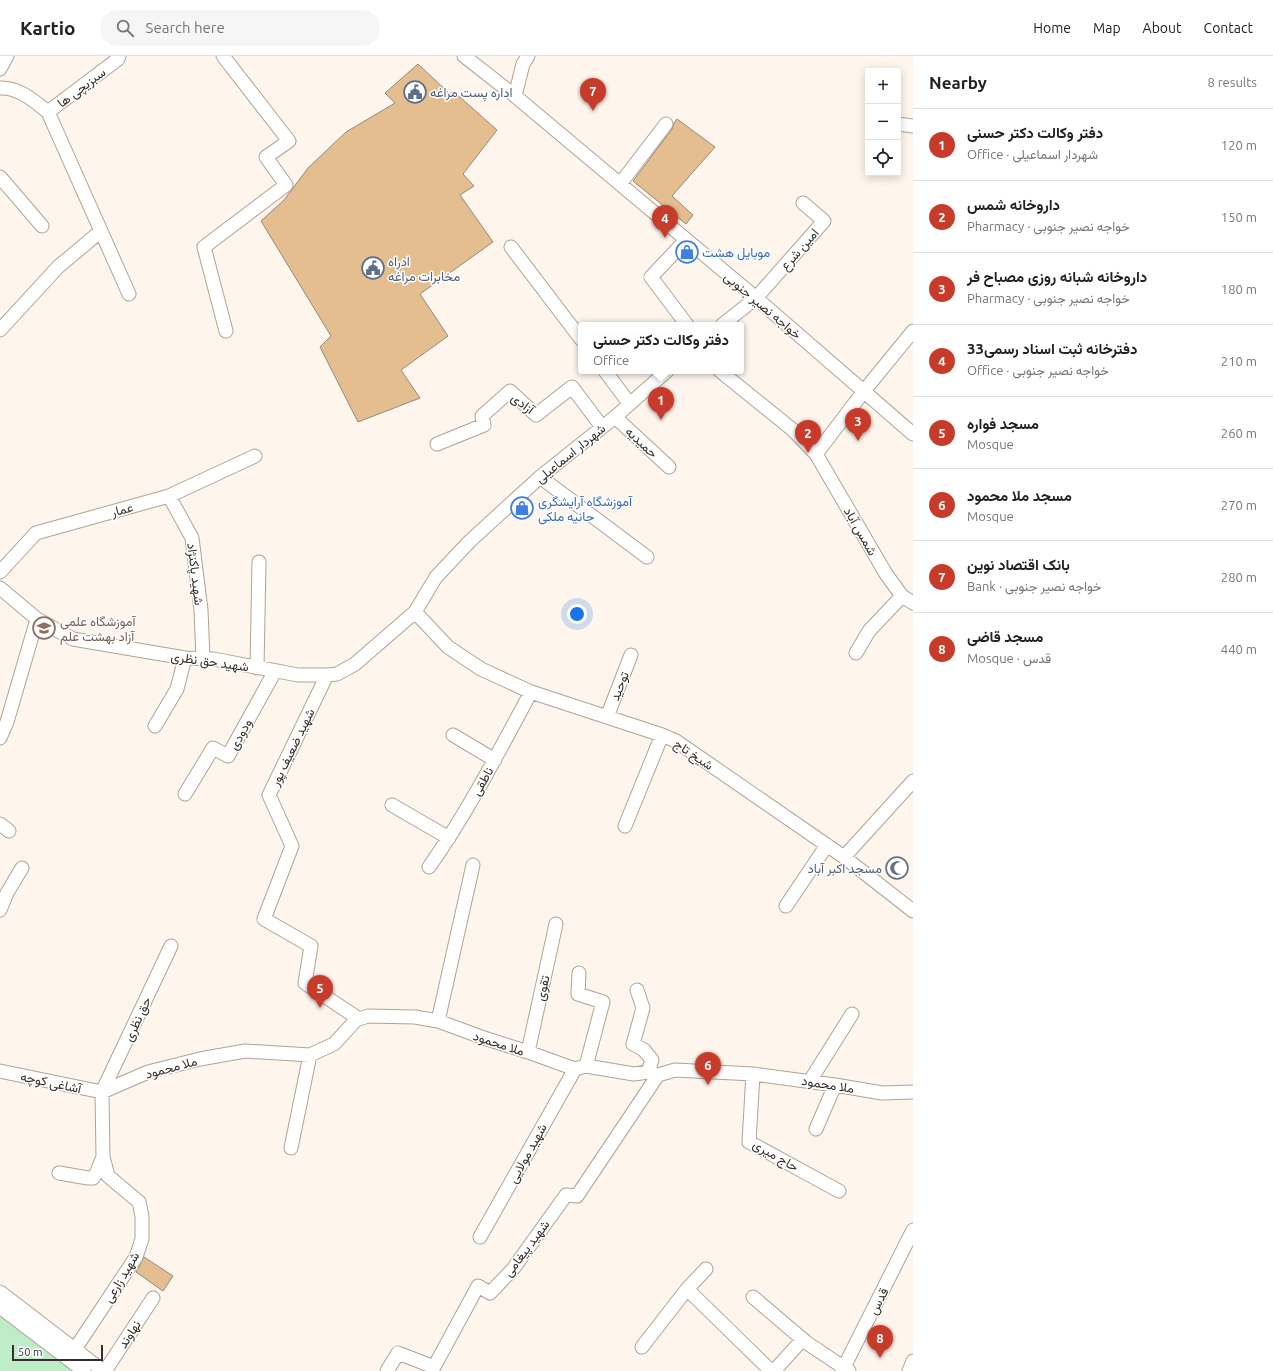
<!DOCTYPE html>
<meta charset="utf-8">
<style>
body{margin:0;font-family:Ubuntu,Vazirmatn,sans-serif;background:#f6f6f6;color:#222}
.controls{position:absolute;right:12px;top:12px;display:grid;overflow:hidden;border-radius:4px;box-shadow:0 2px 10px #0003}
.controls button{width:36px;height:36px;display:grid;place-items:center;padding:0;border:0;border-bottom:1px solid #e0e0e0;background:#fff;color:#222;font:20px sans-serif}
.scale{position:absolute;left:12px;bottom:10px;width:91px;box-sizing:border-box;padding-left:4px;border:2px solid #342f2b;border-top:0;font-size:11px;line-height:14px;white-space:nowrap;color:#342f2b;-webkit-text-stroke:3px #fff;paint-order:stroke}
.you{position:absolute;left:577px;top:558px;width:14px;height:14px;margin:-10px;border:3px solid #fff;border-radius:50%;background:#1a73e8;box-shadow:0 0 0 6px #1a73e833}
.badge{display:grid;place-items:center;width:26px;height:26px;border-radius:50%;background:#c73b2b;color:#fff;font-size:13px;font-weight:700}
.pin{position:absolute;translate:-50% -33px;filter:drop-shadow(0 1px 2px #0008)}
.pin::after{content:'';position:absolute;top:21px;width:14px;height:12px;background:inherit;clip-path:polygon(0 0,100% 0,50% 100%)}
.popup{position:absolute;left:578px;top:266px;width:166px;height:52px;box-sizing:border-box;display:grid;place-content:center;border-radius:4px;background:#fff;filter:drop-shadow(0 1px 3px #0005);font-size:13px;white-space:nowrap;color:#767676}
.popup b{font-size:15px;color:#222}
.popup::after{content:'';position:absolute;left:50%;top:100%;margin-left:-8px;border:8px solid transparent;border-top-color:#fff}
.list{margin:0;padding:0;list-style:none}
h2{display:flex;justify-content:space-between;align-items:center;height:52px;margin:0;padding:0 16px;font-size:17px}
h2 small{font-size:13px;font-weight:400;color:#767676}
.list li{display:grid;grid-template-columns:26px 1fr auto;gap:12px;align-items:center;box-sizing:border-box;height:72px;padding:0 16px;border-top:1px solid #e0e0e0}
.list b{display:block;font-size:15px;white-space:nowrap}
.list p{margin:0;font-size:13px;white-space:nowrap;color:#767676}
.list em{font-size:13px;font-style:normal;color:#767676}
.icon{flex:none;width:22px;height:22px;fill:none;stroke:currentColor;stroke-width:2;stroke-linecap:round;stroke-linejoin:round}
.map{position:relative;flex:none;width:913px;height:1315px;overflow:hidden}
header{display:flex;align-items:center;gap:24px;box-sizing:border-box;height:56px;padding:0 20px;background:#fff;border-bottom:1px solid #e0e0e0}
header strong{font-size:19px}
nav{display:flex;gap:22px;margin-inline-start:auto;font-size:14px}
.search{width:280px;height:36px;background:#f6f6f6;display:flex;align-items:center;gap:10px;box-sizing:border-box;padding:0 14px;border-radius:22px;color:#767676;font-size:15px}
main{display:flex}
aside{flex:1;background:#fff}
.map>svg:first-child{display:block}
.green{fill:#bfedc8}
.building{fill:#e5be90;stroke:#92897f}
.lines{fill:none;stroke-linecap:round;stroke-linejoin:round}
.minor-casing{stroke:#aea399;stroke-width:15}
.minor{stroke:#fff;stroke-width:13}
.labels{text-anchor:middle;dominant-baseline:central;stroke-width:3;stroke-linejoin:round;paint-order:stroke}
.street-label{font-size:13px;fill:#342f2b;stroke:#fff}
.service-label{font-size:13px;fill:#4e5e75;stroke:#fff;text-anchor:start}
.shop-label{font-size:13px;fill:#366cbe;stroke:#fff;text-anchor:start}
.education-label{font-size:13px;fill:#785e54;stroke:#fff;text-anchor:start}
.worship-label{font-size:13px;fill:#5b616d;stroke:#fff;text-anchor:end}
</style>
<header>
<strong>Kartio</strong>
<div class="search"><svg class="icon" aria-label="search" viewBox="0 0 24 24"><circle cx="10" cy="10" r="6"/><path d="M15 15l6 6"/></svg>Search here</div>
<nav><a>Home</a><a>Map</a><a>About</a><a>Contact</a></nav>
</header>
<main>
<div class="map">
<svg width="913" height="1315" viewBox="0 0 913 1315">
<rect width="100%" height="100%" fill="#fef5ec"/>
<path class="green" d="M0,1251l84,64h-84z"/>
<path class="building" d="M418,8l32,30 3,-3 44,39 -34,44 11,12 -14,9 33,47 -73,52 28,42 -47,34 19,28 -62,24 -38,-75 11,-11 -70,-115 23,-21 24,-32 38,-36 49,-29 -10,-10z
M677,63l38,28 -43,49 21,19 -7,9 -53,-43 39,-52 2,-6z
M144,1201l29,19 -10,15 -27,-19z"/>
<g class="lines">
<g class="minor-casing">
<path id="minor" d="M223,0l66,85 -23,16 20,28 -82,62 22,84
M464,0l51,40 241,202 157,136
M0,13l7,-13
M0,32c19,-1 34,13 48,24l81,182
M515,40l8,-32 5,-8
M48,56l70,-53 1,-3
M898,68l15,2
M0,121l42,49
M620,128l46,-60
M686,184l-35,37 36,48
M511,191l70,92
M722,269l34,-27 68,-77 -21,-18
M0,274l58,-63 43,-36
M605,315l24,32
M720,315l73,59 23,24 70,120 16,22 11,7
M615,361l54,50
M437,388l47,-19 -2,-9 28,-25 26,24 36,-28 30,40
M816,398l48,-63 49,-60
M540,421l107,80
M169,440l23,42 9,72 2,48
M0,516l36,-39 133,-37 86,-40
M0,532l37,31 36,20 112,19 28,1 85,16h29l10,-1 18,-10 60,-52 21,-35 34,-36 70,-64 75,-60 52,-46
M415,556l33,35 33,22 50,23 131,43 14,6 168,116 69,54
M856,597l13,-22 33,-35
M257,612l2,-106
M327,619l-58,120 23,51 -28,73 47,27 -6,37 54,36
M607,661l24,-62
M155,670l22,-37 8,-31
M453,679l42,25
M0,682l7,-16 30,-103
M185,738l28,-46 15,8 47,-85
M392,749l57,33
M0,768l9,7
M625,770l37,-91
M844,801l69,-76
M429,811c39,-55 70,-116 102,-175
M786,850l41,-61
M0,854l7,-17 15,-25
M579,917l-1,21 25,8 -17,64
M637,934l6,18 -10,36 11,6 8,10 -4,12
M438,965l35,-156
M528,996l28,-128
M0,1015l102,21
M753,1018l-4,68 90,49
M810,1025l42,-67
M102,1036l46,-20 52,-13 45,-8 65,4 24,-11 22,-24 12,-4 47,1 23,4 46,17 44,14 47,17 11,-3 48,8 14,-2 10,3 17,-5 78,4 82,11 47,8 31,-1
M816,1073l19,-44
M291,1092l19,-93
M59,1117l29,5h5l3,-4 7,-17
M480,1181l95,-168
M687,1233l84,82
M0,1236l103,79
M753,1241l54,46 42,28
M0,1251l84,64
M642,1291l45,-58 19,-20
M75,1293l61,-92 6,-18v-23l-3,-14 -31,-26 -5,-19 -1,-65 69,-146
M105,1315l48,-73
M387,1315l11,-18 36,14 44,-81 12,7 23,-24 53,-74 11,1 81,-121
M774,1315l29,-32
M842,1315l71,-141
M909,1315l4,-10"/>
</g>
<use href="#minor" class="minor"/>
</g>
<defs>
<g id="civic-ring" transform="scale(1.15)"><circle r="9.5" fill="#fff" stroke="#5c6f8a" stroke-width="1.5"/><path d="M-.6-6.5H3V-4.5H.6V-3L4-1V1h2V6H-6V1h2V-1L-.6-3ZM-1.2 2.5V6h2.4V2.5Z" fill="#5c6f8a"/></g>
<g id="shop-ring" transform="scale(1.15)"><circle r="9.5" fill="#fff" stroke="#3f7fe0" stroke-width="1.5"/><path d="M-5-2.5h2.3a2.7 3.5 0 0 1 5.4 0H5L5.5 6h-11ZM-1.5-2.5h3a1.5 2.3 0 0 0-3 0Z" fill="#3f7fe0"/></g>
<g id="school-ring" transform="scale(1.15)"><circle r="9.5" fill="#fff" stroke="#8d6e63" stroke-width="1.5"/><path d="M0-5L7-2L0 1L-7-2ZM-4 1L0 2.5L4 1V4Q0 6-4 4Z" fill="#8d6e63"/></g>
<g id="mosque-ring" transform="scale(1.15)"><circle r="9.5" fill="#fff" stroke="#6b7280" stroke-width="1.5"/><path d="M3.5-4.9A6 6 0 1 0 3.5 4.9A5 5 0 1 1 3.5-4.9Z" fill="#6b7280"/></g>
</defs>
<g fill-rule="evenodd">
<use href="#civic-ring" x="415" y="36"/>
<use href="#shop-ring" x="687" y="196"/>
<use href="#civic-ring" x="373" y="212"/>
<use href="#shop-ring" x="522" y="452"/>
<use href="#school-ring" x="44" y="572"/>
<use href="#mosque-ring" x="897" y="812"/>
</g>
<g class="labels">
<g class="street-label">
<text transform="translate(81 31) rotate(-37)">سبزیچی ها</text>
<text transform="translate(799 193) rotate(-49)">امین شرع</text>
<text transform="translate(763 249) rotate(40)">خواجه نصیر جنوبی</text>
<text transform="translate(523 347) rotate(37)">آزادی</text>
<text transform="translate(642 386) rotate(43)">حمیدیه</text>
<text transform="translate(570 397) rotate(-39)">شهردار اسماعیلی</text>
<text transform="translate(122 453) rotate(-15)">عمار</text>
<text transform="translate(861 475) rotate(60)">شمس آباد</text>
<text transform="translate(196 518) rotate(83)">شهید پاکنژاد</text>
<text transform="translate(210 605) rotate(8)">شهید حق نظری</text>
<text transform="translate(619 630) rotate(-69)">توحید</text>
<text transform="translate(240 678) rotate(-61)">ودودی</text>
<text transform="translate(292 691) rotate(-64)">شهید ضعیف پور</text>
<text transform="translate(694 698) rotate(34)">شیخ تاج</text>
<text transform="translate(482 725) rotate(-60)">ناطقی</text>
<text transform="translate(542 932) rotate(-77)">تقوی</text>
<text transform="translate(137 963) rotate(-65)">حق نظری</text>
<text transform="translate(499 987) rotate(18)">ملا محمود</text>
<text transform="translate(171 1011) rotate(-15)">ملا محمود</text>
<text transform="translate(51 1026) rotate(12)">آشاغی کوچه</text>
<text transform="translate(828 1028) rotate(9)">ملا محمود</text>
<text transform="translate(527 1097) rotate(-61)">شهید مولایی</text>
<text transform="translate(776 1099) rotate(30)">حاج میری</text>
<text transform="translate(526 1192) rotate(-53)">شهید پیغامی</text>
<text transform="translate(121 1221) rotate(-59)">شهید زارعی</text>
<text transform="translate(878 1245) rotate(-63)">قدس</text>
<text transform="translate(129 1278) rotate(-57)">نهاوند</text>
</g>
<g class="service-label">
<text x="430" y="36">اداره پست مراغه</text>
<text x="388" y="205">ادراه<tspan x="388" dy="15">مخابرات مراغه</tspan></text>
</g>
<g class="shop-label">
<text x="702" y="196">موبایل هشت</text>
<text x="538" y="445">آموزشگاه آرایشگری<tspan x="538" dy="15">حانیه ملکی</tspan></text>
</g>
<g class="education-label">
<text x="60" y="565">آموزشگاه علمی<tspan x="60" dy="15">آزاد بهشت علم</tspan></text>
</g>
<g class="worship-label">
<text x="882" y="812">مسجد اکبر آباد</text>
</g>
</g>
</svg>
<div class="controls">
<button>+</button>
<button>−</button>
<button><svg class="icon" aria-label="locate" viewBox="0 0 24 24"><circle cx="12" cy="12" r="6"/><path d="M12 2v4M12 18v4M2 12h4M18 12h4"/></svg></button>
</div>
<div class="scale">50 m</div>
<div class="you"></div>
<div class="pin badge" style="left:661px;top:364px">1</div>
<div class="popup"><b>دفتر وکالت دکتر حسنی</b>Office</div>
<div class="pin badge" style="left:808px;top:397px">2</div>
<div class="pin badge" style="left:858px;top:385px">3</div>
<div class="pin badge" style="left:665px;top:182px">4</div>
<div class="pin badge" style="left:320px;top:952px">5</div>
<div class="pin badge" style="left:708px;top:1029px">6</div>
<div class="pin badge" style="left:593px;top:55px">7</div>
<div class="pin badge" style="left:880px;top:1302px">8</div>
</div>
<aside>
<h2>Nearby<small>8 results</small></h2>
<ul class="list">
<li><span class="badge">1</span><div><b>دفتر وکالت دکتر حسنی</b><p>Office · شهردار اسماعیلی</p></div><em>120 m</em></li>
<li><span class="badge">2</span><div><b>داروخانه شمس</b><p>Pharmacy · خواجه نصیر جنوبی</p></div><em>150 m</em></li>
<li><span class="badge">3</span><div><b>داروخانه شبانه روزی مصباح فر</b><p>Pharmacy · خواجه نصیر جنوبی</p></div><em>180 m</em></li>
<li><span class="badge">4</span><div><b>دفترخانه ثبت اسناد رسمی33</b><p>Office · خواجه نصیر جنوبی</p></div><em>210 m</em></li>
<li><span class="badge">5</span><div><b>مسجد فواره</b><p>Mosque</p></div><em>260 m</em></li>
<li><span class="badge">6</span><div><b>مسجد ملا محمود</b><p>Mosque</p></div><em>270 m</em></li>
<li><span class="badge">7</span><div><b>بانک اقتصاد نوین</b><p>Bank · خواجه نصیر جنوبی</p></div><em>280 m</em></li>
<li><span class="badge">8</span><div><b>مسجد قاضی</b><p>Mosque · قدس</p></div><em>440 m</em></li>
</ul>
</aside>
</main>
